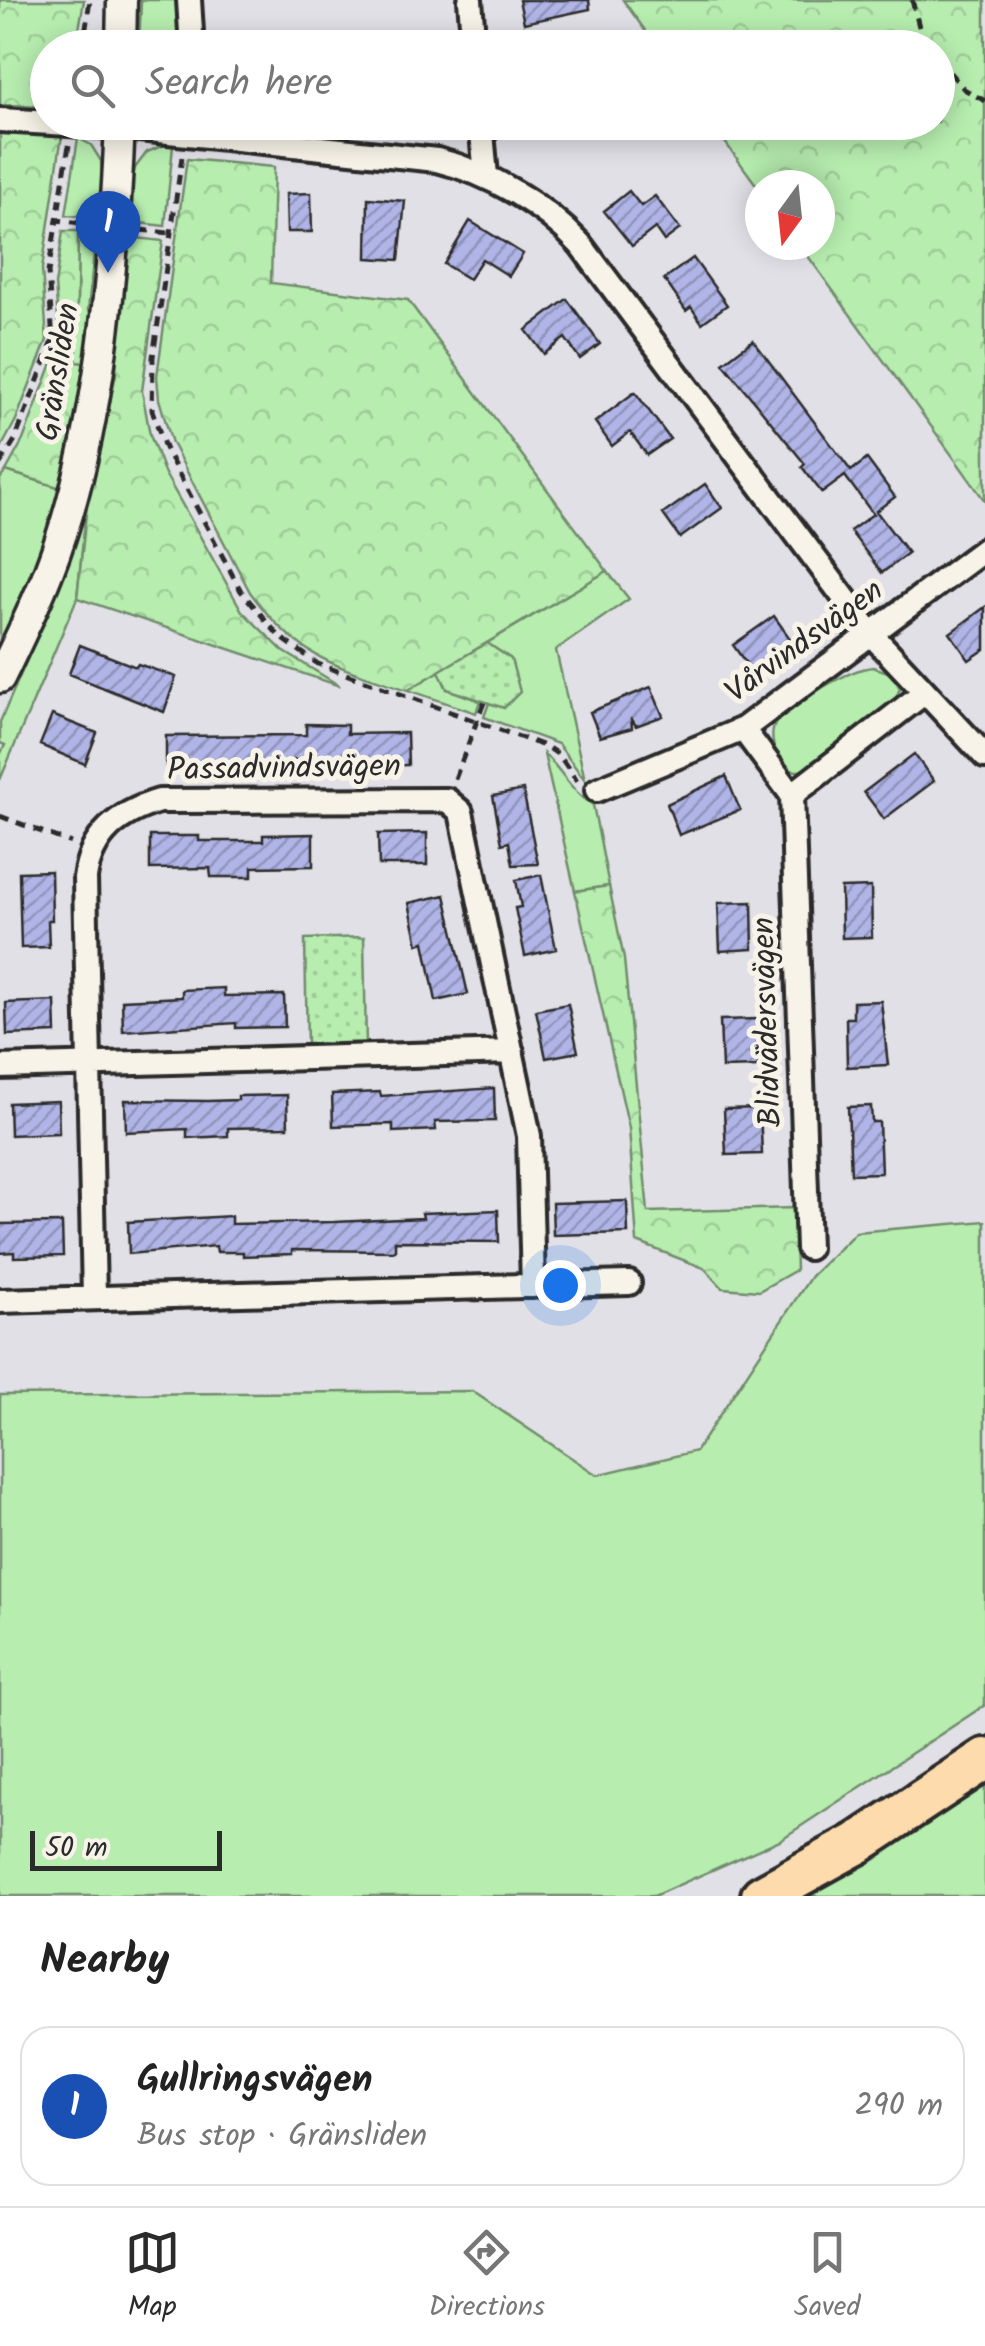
<!DOCTYPE html>
<meta charset="utf-8">
<style>
body{margin:0;font-family:Kalam,sans-serif;background:#f2f2f2;color:#222}
.compass{position:absolute;left:745px;top:170px;width:90px;height:90px;border-radius:50%;background:#fff;box-shadow:0 5px 25px #0003;rotate:195deg}
.scale{position:absolute;left:30px;bottom:25px;width:192px;box-sizing:border-box;padding-left:10px;border:5px solid #2b2b2b;border-top:0;font-size:28px;line-height:35px;white-space:nowrap;color:#2b2b2b;-webkit-text-stroke:8px #f7f3e8;paint-order:stroke}
.you{position:absolute;left:560px;top:1285px;width:35px;height:35px;margin:-25px;border:8px solid #fff;border-radius:50%;background:#1a73e8;box-shadow:0 0 0 15px #1a73e833}
.badge{display:grid;place-items:center;width:65px;height:65px;border-radius:50%;background:#2b2b2b;color:#fff;font-size:32px;font-weight:700}
.pin{position:absolute;translate:-50% -82px;filter:drop-shadow(0 2px 5px #0008)}
.pin::after{content:'';position:absolute;top:52px;width:35px;height:30px;background:inherit;clip-path:polygon(0 0,100% 0,50% 100%)}
.list{margin:0;padding:0;list-style:none}
h2{display:flex;justify-content:space-between;align-items:center;height:130px;margin:0;padding:0 40px;font-size:42px}
h2 small{font-size:32px;font-weight:400;color:#767676}
.list li{display:grid;grid-template-columns:65px 1fr auto;gap:30px;align-items:center;box-sizing:border-box;height:160px;margin:0 20px 20px;padding:0 20px;border:2px solid #e0e0e0;border-radius:30px}
.list b{display:block;font-size:38px;white-space:nowrap}
.list p{margin:0;font-size:32px;white-space:nowrap;color:#767676}
.list em{font-size:32px;font-style:normal;color:#767676}
.icon{flex:none;width:55px;height:55px;fill:none;stroke:currentColor;stroke-width:2;stroke-linecap:round;stroke-linejoin:round}
.map{position:relative;flex:none;width:985px;height:1896px;overflow:hidden}
.search{position:absolute;background:#fff;box-shadow:0 5px 25px #0003;left:30px;right:30px;top:30px;height:110px;display:flex;align-items:center;gap:25px;box-sizing:border-box;padding:0 35px;border-radius:55px;color:#767676;font-size:38px}
.sheet{height:310px;background:#fff}
nav{display:flex;justify-content:space-around;align-items:center;box-sizing:border-box;height:140px;border-top:2px solid #e0e0e0;background:#fff;font-size:28px;color:#767676}
nav a{display:grid;justify-items:center;gap:5px}
nav .on{color:#2b2b2b}
.map>svg:first-child{display:block}
.grass{fill:#b7edaf;stroke:#718c6d;stroke-width:2.5}
.forest{fill:url(#forest-crowns);stroke:#718c6d;stroke-width:2.5}
.park{fill:url(#park-dots);stroke:#718c6d;stroke-width:2.5}
.building{fill:url(#building-hatch);stroke:#2b2b2b;stroke-width:2.5}
.lines{fill:none;stroke-linecap:round;stroke-linejoin:round}
.minor-casing{stroke:#2b2b2b;stroke-width:30}
.tertiary-casing{stroke:#2b2b2b;stroke-width:35}
.motorway-casing{stroke:#2b2b2b;stroke-width:48}
.path{stroke:#2b2b2b;stroke-width:5;stroke-dasharray:10 8;stroke-linecap:butt}
.minor{stroke:#f7f3e8;stroke-width:22}
.tertiary{stroke:#f7f3e8;stroke-width:28}
.motorway{stroke:#fedbac;stroke-width:40}
.labels{text-anchor:middle;dominant-baseline:central;stroke-width:10;stroke-linejoin:round;paint-order:stroke}
.street-label{font-size:32px;fill:#2b2b2b;stroke:#f7f3e8}
</style>
<div class="map">
<svg width="985" height="1896" viewBox="0 0 985 1896">
<defs>
<pattern id="forest-crowns" width="20" height="18" patternUnits="userSpaceOnUse" patternTransform="scale(2.5)"><rect width="20" height="18" fill="#b7edaf"/><path d="M2 6a3 3 0 1 1 6 0M12 15a3 3 0 1 1 6 0" fill="none" stroke="#9ecb97"/></pattern>
<pattern id="park-dots" width="8" height="8" patternUnits="userSpaceOnUse" patternTransform="scale(2.5)"><rect width="8" height="8" fill="#b7edaf"/><path d="M2 2h.1M6 6h.1" fill="none" stroke="#9ecb97" stroke-width="1.8" stroke-linecap="round"/></pattern>
<pattern id="building-hatch" width="6" height="6" patternUnits="userSpaceOnUse" patternTransform="scale(2.5)"><rect width="6" height="6" fill="#b0b4e6"/><path d="M-1 1l2-2M0 6l6-6M5 7l2-2" fill="none" stroke="#8f93bb"/></pattern>
</defs>
<rect width="100%" height="100%" fill="#e2e0e7"/>
<filter id="ink" filterUnits="userSpaceOnUse"><feTurbulence type="fractalNoise" baseFrequency=".01" numOctaves="2"/><feDisplacementMap in="SourceGraphic" scale="20" xChannelSelector="R" yChannelSelector="G"/><feConvolveMatrix kernelMatrix="1 2 1 2 8 2 1 2 1" color-interpolation-filters="sRGB"/></filter>
<g filter="url(#ink)">
<path class="grass" d="M141,0h40l1,47 -43,1z
M78,138l13,7 10,16 4,59h-8v-7l-17,-1 -1,4 -13,-1z
M164,145l9,1 -8,80 -42,-5 12,-53 12,-16z
M78,231l18,2 -8,77 9,2 -7,52 -14,-2z
M6,471l55,17 -21,68 -40,87v-164z
M87,503l-10,95 -77,182v-25l5,-10 -5,-2v-21l58,-134z
M607,571l22,28 -73,51 29,130 -27,-36 -74,-27 5,-14 15,4 7,-48 -24,-16z
M873,667l18,6 9,15 -7,18 -81,62c-7,2 -16,5 -23,1 -14,-10 -23,-35 -11,-49 17,-18 70,-51 95,-53z
M439,671l8,18 33,12 -4,12 -68,-23z
M544,754c19,17 27,38 49,51l16,81 -34,5z
M985,1221v484l-205,135 -126,56h-654v-501l472,-4 125,84 99,-24 115,-175 45,-44z
M985,1785v111h-186l78,-40z"/>
<path class="forest" d="M0,0h84l-8,47 -28,1 -1,58 -47,-1z
M623,0h362v501l-185,-256h20v-60h-60v5l-49,-67 227,-1v-74l-281,-1z
M0,133l62,2 -20,134 5,71 -31,80 -16,30z
M187,159l87,8 -3,116 137,17 199,271 -199,119c-75,-25 -109,-31 -158,-98l-78,-149 -13,-44 -2,-23z
M63,231h15l-2,131 14,2 -29,124 -55,-17 17,-31 37,-98 -5,-57z
M128,237l35,4 -21,150 8,44 14,37 78,139 41,40 57,35 -263,-88 10,-94 29,-130 1,-26 -5,-36 9,1z
M609,886l15,73 24,253 146,-4 2,62 -37,21 -36,-3 -19,-20 -67,-26 -8,-114 -54,-237z"/>
<path class="park" d="M487,643l24,16 9,33 -16,16 -57,-19 -8,-18z
M364,937l2,108 -59,1 -2,-107z"/>
<path class="building" d="M519,0h70l1,9 -66,14z
M629,191l12,15 14,-10 25,33 -16,12 -9,-13 -23,18 -28,-35z
M311,193l1,39h-25l-1,-38z
M368,198l37,3 -6,59 -32,-2z
M470,221l53,33 -14,22 -27,-17 -13,20 -25,-15z
M693,258l34,47 -25,18 -11,-16 -5,4 -22,-32z
M567,299l33,45 -20,15 -15,-21 -21,16 -18,-24z
M753,340l98,131 16,-12 28,38 -19,14 32,42 -26,20 -32,-42 23,-17 -28,-38 -23,17 -20,-26 3,-3 -82,-101z
M635,392l35,47 -23,16 -17,-23 -18,14 -17,-24z
M705,484l17,24 -42,30 -17,-24z
M985,607v42l-16,11 -19,-27z
M774,616l17,24 -41,29 -17,-24z
M80,645l56,22 2,-3 38,13 -12,35 -95,-38z
M651,687l12,29 -27,10 -5,-8 1,10 -32,9 -10,-25z
M52,715l45,18 -12,31 -45,-19z
M306,724l41,1v9l60,-1 1,32 -50,1v-6h-64v7l-128,1v-32l140,-1z
M914,754l20,27 -50,38 -20,-27z
M726,776l14,34 -61,25 -12,-31z
M523,790l15,74 -25,1 -4,-23 -7,2 -9,-48z
M427,833v32h-48l-1,-31z
M313,834v32l-61,1v10h-41l-1,-9 -60,1v-33h49v5h64v-6z
M51,871l1,49h-4l1,27 -28,1 -2,-76z
M541,875l15,74 -31,7 -10,-48 6,-1 -5,-27z
M871,887l1,50 -30,1 -1,-50z
M445,895l23,99 -32,7 -12,-59 -6,2 -9,-41z
M752,902l1,47 -33,2 -2,-48z
M224,988v8l60,-1 1,32 -49,1v-5l-113,8 -1,-31 60,-3v-7z
M55,1001l1,32 -49,2 -1,-32z
M881,1001l7,64 -41,2 -1,-49h7v-16z
M568,1004l10,48 -32,6 -10,-48z
M757,1019l1,48 -36,1 -2,-48z
M494,1088l1,33 -60,1 1,8 -43,2v-8l-60,2 -1,-32 48,-2 1,4z
M287,1095l1,32 -60,1v8l-20,1 -21,1v-9l-61,3 -1,-32 83,1 30,-1v-4z
M58,1101l1,32 -49,2 -1,-32z
M871,1106l1,16h7l2,51 -30,1 -3,-67z
M760,1108l2,46 -36,1 -2,-46z
M627,1201l1,32 -75,2 -1,-32z
M498,1210l1,32 -104,-1v10l-103,-1v4l-49,2v-4h-26l-1,-6 -87,8 -1,-32 103,-6v8l103,-2 89,-4 -1,-5z
M62,1223l1,33 -49,1v-5l-14,1v-29z"/>
<g class="lines">
<g class="minor-casing">
<path id="minor" d="M189,0l3,48
M470,0l4,48
M0,120l120,7 317,33c53,13 106,44 143,84l292,391 113,121
M481,122l5,54
M743,729l49,66
M597,790l146,-61 242,-180
M792,795l16,453
M792,795l133,-103
M0,1067l512,-15
M94,1298l-9,-420c6,-44 34,-65 74,-77l288,-1 14,12 68,324 4,150
M0,1301l629,-18"/>
</g>
<g class="tertiary-casing">
<path id="tertiary" d="M121,48l1,-48
M0,678c17,-35 34,-69 48,-105 53,-135 66,-306 72,-451"/>
</g>
<g class="motorway-casing">
<path id="motorway" d="M762,1896l96,-53 127,-84"/>
</g>
<path class="path" d="M912,0l11,42 5,6
M83,48l7,-48
M938,59l26,30 21,12
M69,145l-12,75 33,4
M182,157l-29,200 -1,53 13,38 76,143 38,45 39,28 229,83 12,8 18,26
M140,230l29,3
M0,464l15,-24 38,-99 -5,-69 9,-52
M455,779l31,-82
M0,816l71,27"/>
<use href="#minor" class="minor"/>
<use href="#tertiary" class="tertiary"/>
<use href="#motorway" class="motorway"/>
</g>
</g>
<g class="labels">
<g class="street-label">
<text transform="translate(59 372) rotate(-81)">Gränsliden</text>
<text transform="translate(805 642) rotate(-36)">Vårvindsvägen</text>
<text transform="translate(284 769) rotate(-1)">Passadvindsvägen</text>
<text transform="translate(768 1022) rotate(-92)">Blidvädersvägen</text>
</g>
</g>
</svg>
<svg class="compass" viewBox="-18 -18 36 36"><path d="M0-13l5 13h-10z" fill="#e53935"/><path d="M0 13l5-13h-10z" fill="#767676"/></svg>
<div class="scale">50 m</div>
<div class="you"></div>
<div class="pin badge" style="left:108px;top:273px;background:#1a4fb4">1</div>
<div class="search"><svg class="icon" aria-label="search" viewBox="0 0 24 24"><circle cx="10" cy="10" r="6"/><path d="M15 15l6 6"/></svg>Search here</div>
</div>
<section class="sheet">
<h2>Nearby<small></small></h2>
<ul class="list">
<li><span class="badge" style="background:#1a4fb4">1</span><div><b>Gullringsvägen</b><p>Bus stop · Gränsliden</p></div><em>290 m</em></li>
</ul>
</section>
<nav>
<a class="on"><svg class="icon" aria-label="map" viewBox="0 0 24 24"><path d="M3 6l6-2 6 2 6-2v14l-6 2-6-2-6 2zM9 4v14M15 6v14"/></svg>Map</a>
<a><svg class="icon" aria-label="directions" viewBox="0 0 24 24"><path d="M12 3l9 9-9 9-9-9zM9 14v-3h6M13 9l2 2-2 2"/></svg>Directions</a>
<a><svg class="icon" aria-label="saved" viewBox="0 0 24 24"><path d="M7 4h10v16l-5-4-5 4z"/></svg>Saved</a>
</nav>
